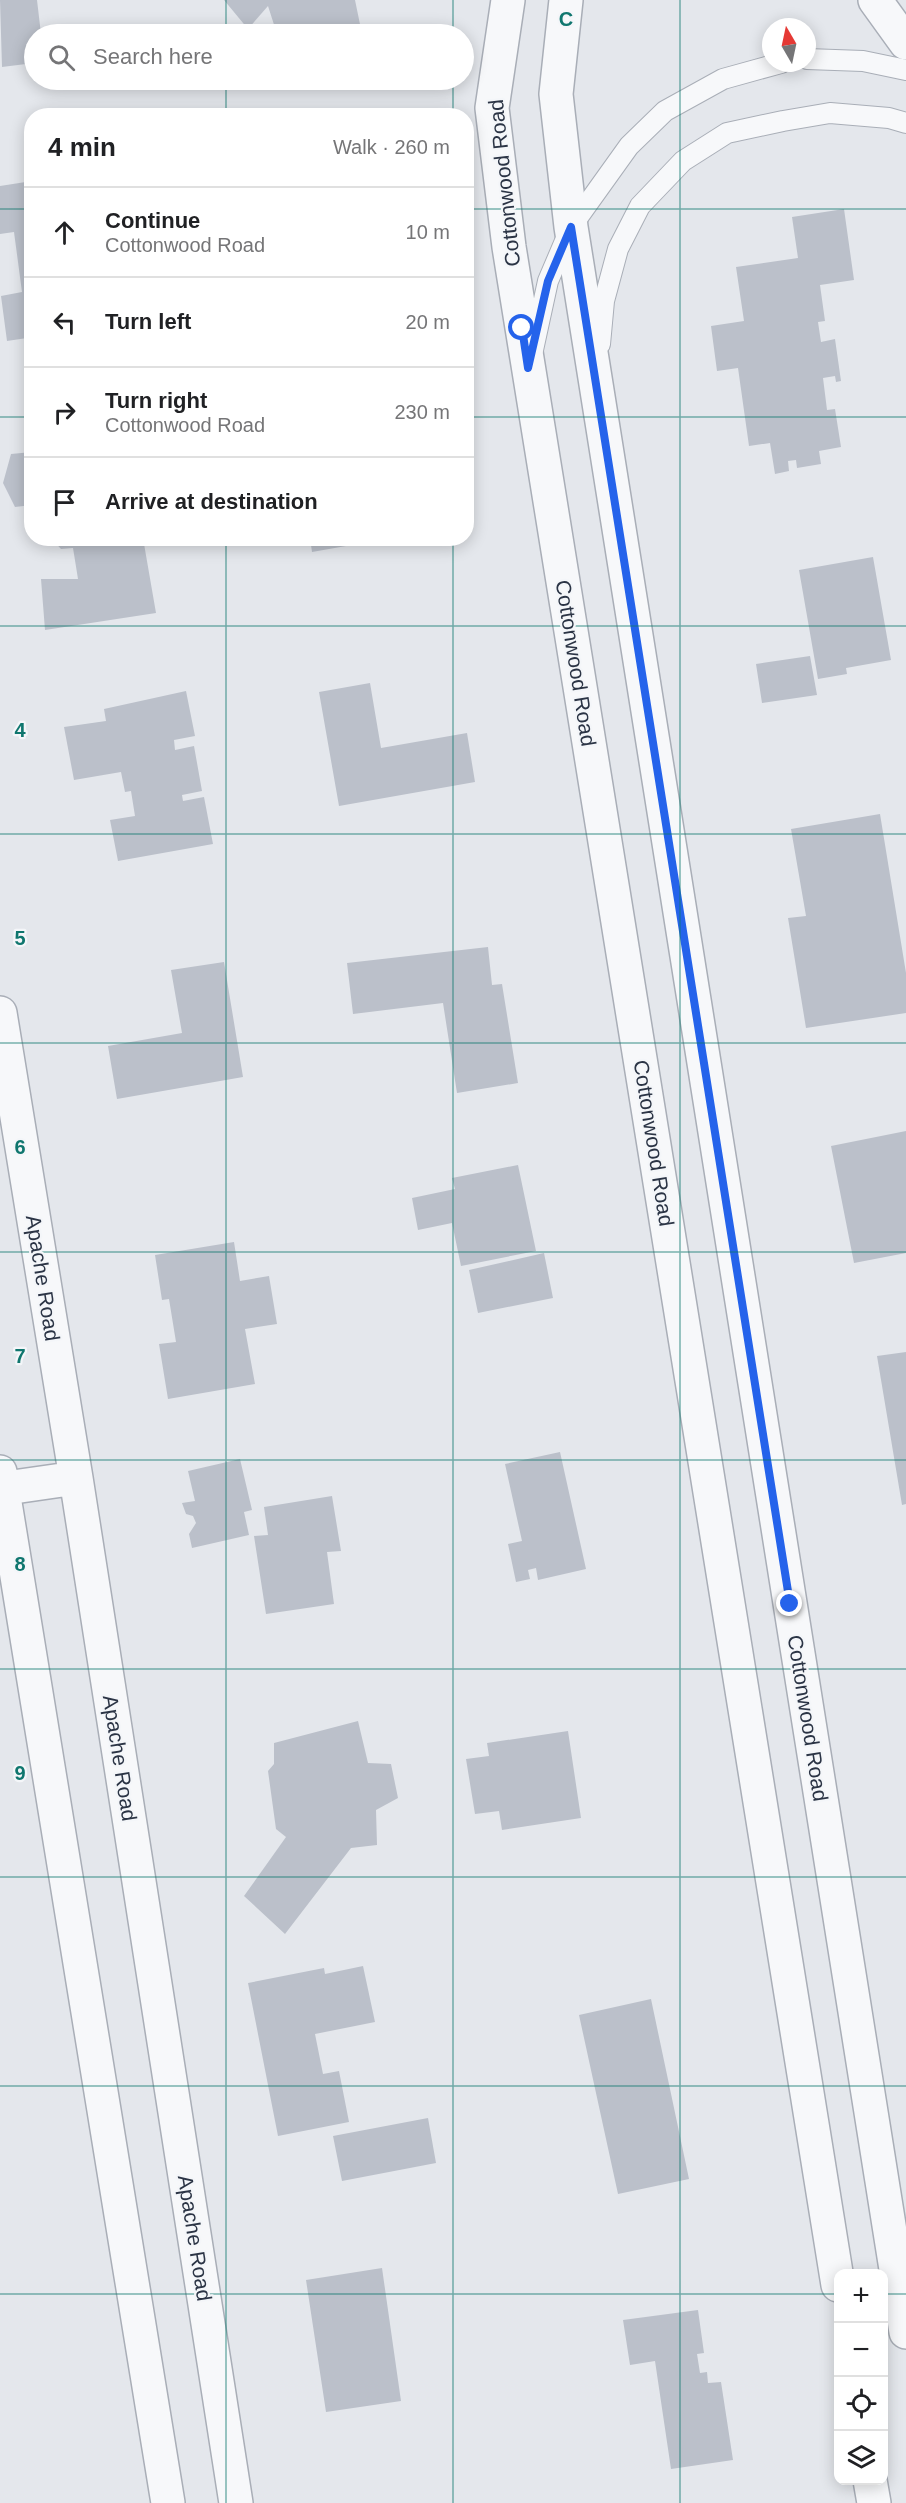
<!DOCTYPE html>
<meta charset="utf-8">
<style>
body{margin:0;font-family:Arial,sans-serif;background:#f2f2f2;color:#202124}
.controls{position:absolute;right:18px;bottom:18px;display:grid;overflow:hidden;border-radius:12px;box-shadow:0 3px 15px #0003}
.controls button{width:54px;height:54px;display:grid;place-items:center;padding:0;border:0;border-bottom:2px solid #e0e0e0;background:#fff;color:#202124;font:30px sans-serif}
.compass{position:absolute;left:762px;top:18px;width:54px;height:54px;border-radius:50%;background:#fff;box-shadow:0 3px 15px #0003;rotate:351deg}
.stop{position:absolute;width:18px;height:18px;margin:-14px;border:4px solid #2563eb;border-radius:50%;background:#fff}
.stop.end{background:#2563eb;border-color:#fff;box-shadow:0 2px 6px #0008}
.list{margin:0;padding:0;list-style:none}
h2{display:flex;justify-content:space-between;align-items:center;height:78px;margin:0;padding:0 24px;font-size:26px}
h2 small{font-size:20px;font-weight:400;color:#757577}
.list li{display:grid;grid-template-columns:39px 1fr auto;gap:18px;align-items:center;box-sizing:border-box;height:90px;padding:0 24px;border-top:2px solid #e0e0e0}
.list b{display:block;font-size:22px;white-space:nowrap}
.list p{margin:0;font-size:20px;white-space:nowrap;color:#757577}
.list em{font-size:20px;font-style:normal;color:#757577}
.icon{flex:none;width:33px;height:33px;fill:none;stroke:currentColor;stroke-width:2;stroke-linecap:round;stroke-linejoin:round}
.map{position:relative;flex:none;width:906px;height:2503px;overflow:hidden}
.search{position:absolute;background:#fff;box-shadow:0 3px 15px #0003;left:24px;top:24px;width:450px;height:66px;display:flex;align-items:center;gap:15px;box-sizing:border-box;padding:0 21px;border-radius:33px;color:#757577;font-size:22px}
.panel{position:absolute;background:#fff;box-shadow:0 3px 15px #0003;left:24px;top:108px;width:450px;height:438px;border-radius:24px}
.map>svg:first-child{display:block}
.building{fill:#bbc0ca}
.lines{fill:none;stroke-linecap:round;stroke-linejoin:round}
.service-casing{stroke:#a9aeb7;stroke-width:22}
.minor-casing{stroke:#a9aeb7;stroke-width:36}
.service{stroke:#f7f8fa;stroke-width:20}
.minor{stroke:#f7f8fa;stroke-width:33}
.route{stroke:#2563eb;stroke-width:8}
.grid{fill:none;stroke:#0f766e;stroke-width:1.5;stroke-opacity:0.55}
.labels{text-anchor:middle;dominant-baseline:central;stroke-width:4.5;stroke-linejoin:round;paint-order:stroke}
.street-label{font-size:21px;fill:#2b3445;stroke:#f4f6f9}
.grid-label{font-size:20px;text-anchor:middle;font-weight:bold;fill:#0f766e;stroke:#f4f6f9;stroke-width:4.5;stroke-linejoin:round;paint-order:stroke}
</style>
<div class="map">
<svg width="906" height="2503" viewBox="0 0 906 2503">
<rect width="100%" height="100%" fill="#e4e7ec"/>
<path class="building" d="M0,0h37l4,34h-7v29l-32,4z
M224,0h131l7,34h-85l-9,-28 -20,23z
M32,181v178h-2l-3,-21 -20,3 -6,-45 21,-4 -8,-60 -14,2v-48z
M844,209l10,71 -34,5 5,36 -7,1 3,20 14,-3 6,42 -5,1 -1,-6 -12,2 4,32 8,-1 6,38 -22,4 2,13 -24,4 -1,-8 -8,1 1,10 -14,3 -5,-31 -21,3 -11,-78 -21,3 -6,-45 33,-5 -8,-54 62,-9 -6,-41z
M32,452v53l-17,2 -12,-24 8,-29z
M51,538h92l13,75 -111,17 -4,-51h37l-5,-31 -12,1z
M310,538h70v2l-68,12z
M873,557l18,103 -45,8 1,6 -29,5 -19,-109z
M810,656l7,39 -55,8 -6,-39z
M370,683l11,65 86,-15 8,49 -136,24 -20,-114z
M186,691l9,45 -21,4 1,10 19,-4 8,45 -20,4 1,6 21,-4 9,47 -95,17 -8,-41 25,-4 -4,-25 -6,1 -4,-20 -47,8 -10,-53 42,-6 -2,-12z
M880,814l26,159v40l-100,15 -18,-110 18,-2 -15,-87z
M488,947l4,38 10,-1 16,99 -61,10 -14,-90 -90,11 -6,-51z
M224,962l19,115 -126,22 -9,-53 74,-13 -11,-63z
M906,1131v122l-52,10 -23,-117z
M518,1165l18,86 -75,15 -9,-43 -34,7 -6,-32 43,-9 -3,-11z
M234,1242l6,39 29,-5 8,48 -32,5 10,55 -87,15 -9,-55 17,-2 -7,-43 -7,1 -7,-45z
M544,1253l9,45 -75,15 -9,-43z
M906,1352v152l-4,1 -25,-149z
M560,1452l26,117 -48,11 -2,-12 -8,2 2,9 -14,3 -8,-38 14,-3 -17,-77z
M240,1459l12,51 -8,2 5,23 -57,13 -3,-14 7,-11 -3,-7 -7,-2 -4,-11 13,-2 -7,-30z
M332,1496l9,55 -14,1 7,52 -68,10 -12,-78 14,-1 -4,-28z
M358,1721l10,42 23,1 7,34 -22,12 1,35 -26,3 -66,86 -41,-38 42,-59 -10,-8 -8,-58 6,-7v-21z
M568,1731l13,87 -79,12 -3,-19 -24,3 -9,-55 23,-3 -2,-13z
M363,1966l12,56 -60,12 8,40 16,-3 10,51 -71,14 -30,-153 76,-15 1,6z
M651,1999l38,180 -71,15 -39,-179z
M428,2118l8,45 -94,18 -9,-45z
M382,2268l19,133 -75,11 -20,-132z
M698,2310l6,43 -7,1 3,19 7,-1 1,11 13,-1 12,78 -62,9 -16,-108 -25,4 -7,-45z"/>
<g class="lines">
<g class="service-casing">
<path id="service" d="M807,59l56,2 43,9
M600,344l4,-43 14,-52 22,-43 43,-45 44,-28 56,-12 47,-8 59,5 17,5
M533,350l15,-69 23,-54 58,-81 36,-35 58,-32 58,-16"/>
</g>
<g class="minor-casing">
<path id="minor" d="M508,0l-16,108 17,139 329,2038
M566,0l-10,94 15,133 335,2105
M875,0l31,43
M0,1013l76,465 160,1025
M0,1472l168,1031
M0,1489l76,-11
M870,2480l4,23"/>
</g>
<use href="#service" class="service"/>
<use href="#minor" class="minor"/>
</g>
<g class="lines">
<path class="route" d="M522,328l6,40 20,-87 23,-54 219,1377"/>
</g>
<path class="grid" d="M226,0v34M453,0v34M680,0v2503M226,80v36M453,80v36M0,209h32M466,209h440M0,417h32M466,417h440M226,538v1965M453,538v1965M0,626h906M0,834h906M0,1043h906M0,1252h906M0,1460h906M0,1669h906M0,1877h906M0,2086h906M0,2294h838M884,2294h22"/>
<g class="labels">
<g class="street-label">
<text transform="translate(504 183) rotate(-96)">Cottonwood Road</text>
<text transform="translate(576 663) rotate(81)">Cottonwood Road</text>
<text transform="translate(654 1143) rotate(81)">Cottonwood Road</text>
<text transform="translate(43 1278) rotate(81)">Apache Road</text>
<text transform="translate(808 1718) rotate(81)">Cottonwood Road</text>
<text transform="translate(120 1758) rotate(81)">Apache Road</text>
<text transform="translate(195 2238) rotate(81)">Apache Road</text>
</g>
</g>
<g class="grid-label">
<text x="566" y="26">C</text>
<text x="20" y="737">4</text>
<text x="20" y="945">5</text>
<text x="20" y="1154">6</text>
<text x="20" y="1363">7</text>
<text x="20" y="1571">8</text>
<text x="20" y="1780">9</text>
</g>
</svg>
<div class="controls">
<button>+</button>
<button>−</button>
<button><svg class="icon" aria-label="locate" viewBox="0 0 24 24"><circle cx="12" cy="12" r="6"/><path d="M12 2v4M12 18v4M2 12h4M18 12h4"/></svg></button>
<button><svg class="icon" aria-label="layers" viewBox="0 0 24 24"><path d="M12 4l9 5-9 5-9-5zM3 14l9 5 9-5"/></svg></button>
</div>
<svg class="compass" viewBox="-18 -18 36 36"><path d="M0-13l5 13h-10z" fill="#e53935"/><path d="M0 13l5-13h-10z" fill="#757577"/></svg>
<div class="stop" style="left:522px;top:328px"></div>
<div class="stop end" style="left:790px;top:1604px"></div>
<div class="search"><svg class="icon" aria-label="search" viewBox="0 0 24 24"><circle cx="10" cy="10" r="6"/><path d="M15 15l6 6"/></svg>Search here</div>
<section class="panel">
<h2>4 min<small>Walk · 260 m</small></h2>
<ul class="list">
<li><svg class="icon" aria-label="ahead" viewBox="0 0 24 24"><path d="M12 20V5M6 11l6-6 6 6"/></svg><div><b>Continue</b><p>Cottonwood Road</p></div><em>10 m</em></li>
<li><svg class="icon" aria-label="left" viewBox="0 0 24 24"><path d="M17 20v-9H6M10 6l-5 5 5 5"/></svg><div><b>Turn left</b></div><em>20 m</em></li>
<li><svg class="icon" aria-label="right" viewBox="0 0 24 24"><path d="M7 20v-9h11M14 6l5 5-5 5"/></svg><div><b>Turn right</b><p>Cottonwood Road</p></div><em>230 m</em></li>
<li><svg class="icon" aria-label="arrive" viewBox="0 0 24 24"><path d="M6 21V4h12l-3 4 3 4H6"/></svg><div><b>Arrive at destination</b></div></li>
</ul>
</section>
</div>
